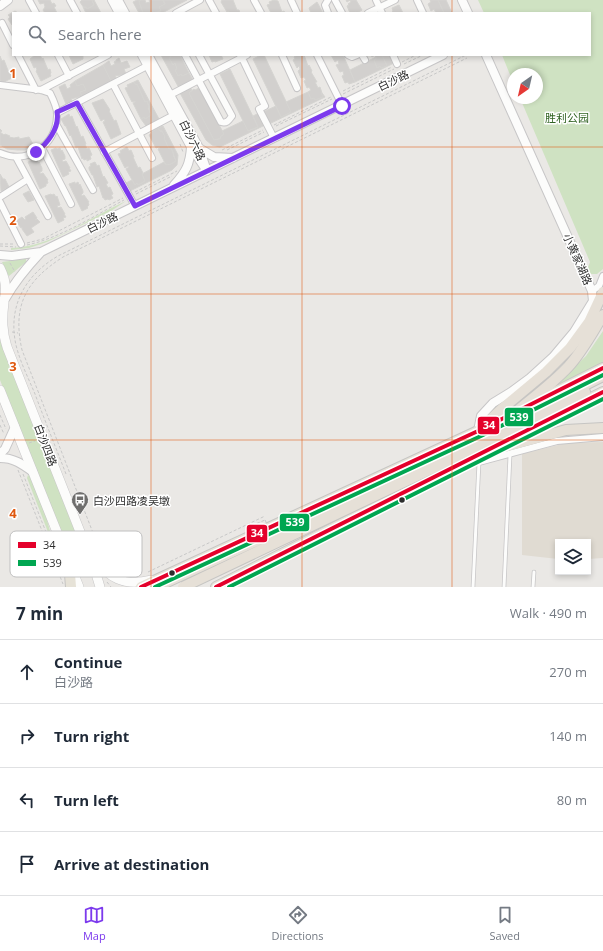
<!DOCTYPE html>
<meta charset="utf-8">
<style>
body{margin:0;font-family:"Open Sans","Noto Sans SC",sans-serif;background:#f6f6f7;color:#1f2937}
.controls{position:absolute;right:12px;bottom:12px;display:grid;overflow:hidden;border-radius:0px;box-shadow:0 2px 6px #0003}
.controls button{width:36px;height:36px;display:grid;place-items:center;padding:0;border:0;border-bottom:1px solid #e0e1e3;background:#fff;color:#1f2937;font:20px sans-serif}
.compass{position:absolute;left:507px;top:68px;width:36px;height:36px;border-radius:50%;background:#fff;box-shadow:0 2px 6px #0003;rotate:214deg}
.stop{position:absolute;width:12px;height:12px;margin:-9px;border:3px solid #7c3aed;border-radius:50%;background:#fff}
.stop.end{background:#7c3aed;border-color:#fff;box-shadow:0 1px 4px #0008}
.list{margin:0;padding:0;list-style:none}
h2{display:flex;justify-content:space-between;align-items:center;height:52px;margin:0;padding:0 16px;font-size:17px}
h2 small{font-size:13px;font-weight:400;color:#747a83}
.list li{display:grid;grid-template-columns:26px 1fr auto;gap:12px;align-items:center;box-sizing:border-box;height:64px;padding:0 16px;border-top:1px solid #e0e1e3}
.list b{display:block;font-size:15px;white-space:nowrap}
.list p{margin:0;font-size:13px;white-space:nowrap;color:#747a83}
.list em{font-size:13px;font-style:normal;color:#747a83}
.icon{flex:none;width:22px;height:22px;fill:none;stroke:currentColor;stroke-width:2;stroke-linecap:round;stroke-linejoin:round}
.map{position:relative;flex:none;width:603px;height:587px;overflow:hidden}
.search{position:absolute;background:#fff;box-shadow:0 2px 6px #0003;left:12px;right:12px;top:12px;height:44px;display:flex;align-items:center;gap:10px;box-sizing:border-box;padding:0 14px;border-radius:0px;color:#747a83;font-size:15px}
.sheet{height:308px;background:#fff}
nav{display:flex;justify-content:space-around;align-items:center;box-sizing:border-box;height:56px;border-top:1px solid #e0e1e3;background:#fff;font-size:11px;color:#747a83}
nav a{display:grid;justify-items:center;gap:2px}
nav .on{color:#7c3aed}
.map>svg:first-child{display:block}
.education{fill:#e0dbd2}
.green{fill:#cfe2c2}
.building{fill:#d2d0ce;stroke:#d5d4d1}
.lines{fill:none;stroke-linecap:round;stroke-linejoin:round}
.service-casing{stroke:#c7c6c7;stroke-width:4.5}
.minor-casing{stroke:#c7c6c7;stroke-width:8}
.tertiary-casing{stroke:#c7c6c7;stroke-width:10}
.secondary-casing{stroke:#c7c6c7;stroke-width:10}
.primary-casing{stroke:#c6c5c3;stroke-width:12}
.trunk-casing{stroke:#c6c5c3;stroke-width:12}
.path{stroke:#c8c8c8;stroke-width:1;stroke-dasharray:3 2;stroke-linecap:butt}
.service{stroke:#fcfcfb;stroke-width:3}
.minor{stroke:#fcfcfb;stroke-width:6}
.tertiary{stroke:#fcfcfb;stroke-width:8}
.secondary{stroke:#fcfcfb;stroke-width:9}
.primary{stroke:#e6e2d7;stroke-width:10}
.trunk{stroke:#e6e0d7;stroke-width:10}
.trunk-bridge-casing{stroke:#c6c5c3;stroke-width:12;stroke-linecap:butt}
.path-bridge{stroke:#c8c8c8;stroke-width:1;stroke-dasharray:3 2;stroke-linecap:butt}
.trunk-bridge{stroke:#e6e0d7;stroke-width:10}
.bus-1-casing{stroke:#fff;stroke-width:7}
.bus-2-casing{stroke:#fff;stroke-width:7}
.bus-1{stroke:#e4002b;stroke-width:4}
.bus-2{stroke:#00a651;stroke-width:4}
.route{stroke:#7c3aed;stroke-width:5}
.grid{fill:none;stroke:#df570e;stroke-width:1;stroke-opacity:0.55}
.bus-dot{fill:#2d2d2d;stroke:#fff;stroke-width:1.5}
.labels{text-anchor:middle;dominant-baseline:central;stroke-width:3;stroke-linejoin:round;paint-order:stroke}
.street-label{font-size:11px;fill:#2d2d2d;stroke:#fff}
.park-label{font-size:11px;fill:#326424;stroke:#fff}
.poi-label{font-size:11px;fill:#2d2d2d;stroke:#fff;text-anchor:start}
.key{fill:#fff;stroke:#c0c0c0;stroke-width:1}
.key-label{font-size:11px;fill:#2d2d2d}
.grid-label{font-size:13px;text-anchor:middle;font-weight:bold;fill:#df570e;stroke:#fff;stroke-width:3;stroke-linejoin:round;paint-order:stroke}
.line-badge{stroke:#fff;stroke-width:1.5}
.badge-label{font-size:11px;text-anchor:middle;font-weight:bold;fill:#fff}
</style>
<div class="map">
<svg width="603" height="587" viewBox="0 0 603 587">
<rect width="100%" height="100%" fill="#eae8e5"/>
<path class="education" d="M603,442v116l-15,1v-17h-30v17l-36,-4v-101l44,-11z"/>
<path class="green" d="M478,0h125v269l-6,5h-6l-4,-4 3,-8 -70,-164h17v-24h-24v8l-11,-27h88v-42h-106z
M126,201l-15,10 -64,31 -18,6 -18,2v-2c41,-1 79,-31 115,-47z
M24,259h2v3l-17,14 -1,-1 -6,-13z
M603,331v32l-55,29 38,-36z
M0,340l89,227v4l-4,4 -3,1 -3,-3 -11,-29 -17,-33 -51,-131z
M28,475l2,1 16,40 9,34 -28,-72z"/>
<path class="building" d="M38,0h12l2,4 2,-1 2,3 -2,1 3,6h-12l-2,-3 2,-3 -1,-4 -4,1z
M82,0h10l2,5 -7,4 -1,-2 -2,1 -4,-6z
M92,0h2l7,13h-15l-3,-6h3l1,2 7,-4z
M137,0h4l-2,2 4,10 -3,1h-1l-6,-11z
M140,0h5l1,3 4,-1 -1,-2h14l2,4 -6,3 2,3 -4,3h-14l-4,-11z
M163,0h24l-25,13h-11l10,-2 -2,-4 6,-3z
M222,0h11l4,10h2l1,3h-12l1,-2 -2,1 -6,-10z
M274,0l4,1 4,11 2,-1 1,2h-14l-4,-8 3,-1 -1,-2z
M346,0h10l6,10 -5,3 -1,-1 -6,1 -3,-7 2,-1 -1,-1 3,-2 -1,-2 -3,2z
M430,0h8l6,13h-8l-2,-4 -3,2 -3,-7 3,-2z
M438,0h8l6,13h-8z
M317,2l6,11h-12l-2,-5z
M399,5l4,8h-12l2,-2 -1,-3z
M15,11l3,2h-5v11l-1,1 -4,-6 2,-2 -2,-2z
M35,55h5l2,4 1,-1 5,12 2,-1 1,4 -1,1 1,2 -10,5 -5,-10 1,-1 -1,-3 -2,1 -4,-9z
M69,55h14v4l-10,5z
M161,55h9l1,2 -2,1 4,7 2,-2 2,6 -2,1 3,6 3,-2 1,2 7,-3 4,7 -14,8z
M170,55h10l9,18 -7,3 -1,-2 -3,2 -3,-6 2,-1 -2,-6 -2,2 -4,-7 2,-1z
M209,55h12l2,4 -8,3v-1l-3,1z
M261,55h3l27,57 -10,5 -28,-58z
M298,55h6l4,11 1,-1 3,6 -1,1 6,10h-2l3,6 2,-1 2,6h-1l2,4 -8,3 -1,-2 -3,1 -3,-7 3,-2 -2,-3 -2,1 -3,-7 2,-1 -2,-3 -3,1 -3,-7 2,-2 -1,-3 -2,2 -4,-8 2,-1 -1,-2z
M331,55h12l12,27 -6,2 -1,-2 -3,1 -3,-7 2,-1 -1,-4 -3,1 -4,-7 3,-1 -1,-4 -3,2z
M371,55h11l5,11 -6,2 -1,-2 -3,2 -3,-8 2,-1 -1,-4 -3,2z
M382,55h8l4,8 -39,19 -5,-12 26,-13v2l-2,1 3,8 3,-2 1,2 6,-2z
M0,56l2,5 2,-1 5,13 1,-1 2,3 -1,1 1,2 -10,5 -2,-3z
M119,58l2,5 6,-2 3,6 -6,2 2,5 -11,2 2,3 -6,2 -8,-16 6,-4 2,5 4,-2 -1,-2 2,-1v-1z
M103,65l8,16 -29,15 -2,-4 6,-2 -3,-6 -6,2 -2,-5z
M230,69l28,58 -10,4 -28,-57z
M138,80l21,39 -13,7 -5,-7 3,-2 1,2 6,-4 -4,-14 -2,1 -8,-18 -1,1 -2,-3z
M75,81l2,5 6,-2 3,6 -6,2 2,4 -11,3 2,3 -7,2 -7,-17 6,-3 2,5 4,-2 -1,-2z
M134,82l2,3 1,-1 8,18 2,-1 3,7h-2l3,7 -6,4 -1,-2 -3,2 -8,-16 2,-1v-1l-3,1 -7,-14 3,-1 -1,-2z
M190,87l2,3 -3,3 25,47 7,-2 -1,-1 4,-3 -2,-3 21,-10 5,10 10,-4 -5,-11 6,-3 6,12 -45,22 -8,-2 -6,-5 -26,-47z
M199,88l25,46 -4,3 1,1 -3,2 -1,-1 -3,1 -25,-47 5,-4 1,1z
M308,92l3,7 3,-1 1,2 8,-3 -2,-4h1l3,4 -56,27 -6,-12 13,-6 5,11 10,-5 -5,-10z
M103,99l7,11 -1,1 5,10 2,-1 5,14 -10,5 -8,-17 2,-1 -1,-2 -3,2 -9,-18z
M69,114l1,3 2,-1 4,11 1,-1 4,11 2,-1 3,8h-1l2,5 2,-1 3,7 -2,1 1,3 -4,2v-2l-3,1 -1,-2 -1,1 -4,-12 -2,1 -5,-13 -1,1 -4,-10h-1l-4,-7z
M163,126l15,29 -1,10 -5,5 -42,21 -4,-8 6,-3 3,5 2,-2 1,2 7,-4 -3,-7 22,-12 2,3 2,-1 1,1 7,-4 -5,-13 -2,1 -5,-11 1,-1 -3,-6h-2l-2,-3z
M158,128l2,3h2l3,6 -1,1 5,11 2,-1 3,6 -1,1 3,6 -7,4 -1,-1 -2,1 -8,-16 2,-1 -1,-1 -3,1 -7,-13 3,-2 -1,-1z
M0,129l2,2 -2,1 4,3 1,-1 5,2 -1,1 5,1 5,-1v2l10,-2 5,9 -10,4h-6l-11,-1 -7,-4z
M127,147l2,4 2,-1 3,7h-1l5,11 2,-1 3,6 -1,1 3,7 -7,4 -1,-2 -2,2 -9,-16 3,-2 -1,-1 -3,2 -7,-14 3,-1 -1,-2z
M56,148l1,1 3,-1 1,3 1,-1 3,6v3l-3,1 1,2 3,-1 4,7h-1l2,3 -3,1 1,2 -6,3 -12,-27z
M33,160l1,1 3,-1 1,3 1,-1 3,6v3l-2,1v2l3,-1 5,7h-1l1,3 -2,1v2l-6,3 -12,-27z
M95,162l2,4 2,-1 4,12 1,-1 4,7 -2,1 2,4 2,-1 3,7 -2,1 2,3 -4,2 -1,-1 -3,1 -1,-2h-1l-4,-12 -2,1 -4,-12h-1l-3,-6v-2l2,-1 -1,-2z
M0,174l3,5h2l4,8 -8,4z
M75,182v2l3,-2 1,3 1,-1 3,7v2l-2,2 1,1 2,-1 5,7h-1l1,3 -2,2 1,1 -6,3 -13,-27z
M29,191l5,9 -6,2 -5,-8z
M51,194l1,1 2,-1 2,3 1,-1 3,9 -3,1 1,2 3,-1 4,7h-1l2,3 -3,1 1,2 -6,3 -13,-27z
M33,212l4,6 -2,2 2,-1 3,3 -9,6 3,4 -7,4 -5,-7v-2l-1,1 -5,-7 6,-4 3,3 1,-1 -1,-2z"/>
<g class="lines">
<g class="service-casing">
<path id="service" d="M473,587l6,-125
M504,587l6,-132
M533,587l1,-15"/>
</g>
<g class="minor-casing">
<path id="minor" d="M29,0l7,13
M70,0l7,13
M209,0l7,13
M254,0l7,13
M291,0l6,13
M335,0l7,13
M376,0l6,13
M417,0l6,13
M176,13l24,-13
M328,13l-3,-8 3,-5
M368,13l27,-13
M2,23l11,22
M18,55l18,35
M58,55l11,21
M185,55l36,67c6,2 8,-2 11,-6l-33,-61
M240,55l2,3 23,48 -6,3 15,29
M282,55l15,33
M317,55l25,50
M348,55l4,2 5,-2
M362,55l3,5
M393,55l4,9
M113,84l39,74
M0,85l41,5 9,3c3,6 8,16 7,23 -1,30 -30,49 -57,37
M41,90l67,-35
M170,95l77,-40
M77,103l58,103
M57,113l90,-47
M56,124l37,66
M42,148l29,56
M104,152l70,-37
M16,157l32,59
M0,197l28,-18
M0,202l21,42
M592,291l7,-5 4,-10
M468,463l11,-1 78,-21 46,-4"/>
</g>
<g class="tertiary-casing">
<path id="tertiary" d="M112,0l7,13
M118,0l7,13
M462,0l6,13
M0,6l8,-6
M142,55l49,92 16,24 -8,-23 -51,-93
M199,148l15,9 19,1
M174,185c12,-13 16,-21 17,-38
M41,252l402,-197
M0,255l12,1 29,-4c-14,15 -26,29 -36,47
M478,431l3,-15 12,-13 18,-11 19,-14 23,-21 21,-25 19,-31 -1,-10 -106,-236
M0,454l5,-5 10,-22
M0,458c14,0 22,6 33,14"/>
</g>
<g class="secondary-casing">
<path id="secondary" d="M0,268c6,12 8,26 1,39
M4,302c-2,17 -2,29 3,45l87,220 6,20
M0,390l79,197
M92,557c18,21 31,30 59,23"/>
</g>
<g class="primary-casing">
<path id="primary" d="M69,561l2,26
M141,587l337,-156 125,-63
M216,587l387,-195"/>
</g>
<g class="trunk-casing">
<path id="trunk" d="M516,412c18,-15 36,-28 52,-45 14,-15 24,-34 35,-52
M536,419l49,-27
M478,431l26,-24 42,-35 24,-24 19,-26 14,-30
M471,442l132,-66
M485,452l81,-22 37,-2"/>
</g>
<path class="path" d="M402,62l14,-7
M404,64l19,-9
M343,91l49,-24
M343,94l51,-25
M274,125l57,-28
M276,126l56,-27
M180,144l3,8
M222,150l41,-20
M227,150l37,-18
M135,192l42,-21
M136,194l36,-18
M27,243l16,-4 80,-41
M0,244h13
M27,245c33,-7 67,-29 97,-45
M0,246l16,1
M10,263l5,9
M12,332l6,1
M0,415l6,14
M0,425l4,9
M29,443l6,-2
M18,470l45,114
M23,474l38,96
M66,474c-10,-26 -21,-53 -31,-80 -7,-17 -17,-36 -20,-54 -6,-37 12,-66 43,-84l408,-201
M249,523l2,3 14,-6
M102,556l-80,-206c-10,-45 4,-69 41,-93l404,-199
M148,572l117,-56
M107,582l4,5"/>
<use href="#service" class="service"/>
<use href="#minor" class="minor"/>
<use href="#tertiary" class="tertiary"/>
<use href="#secondary" class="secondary"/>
<use href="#primary" class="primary"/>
<use href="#trunk" class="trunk"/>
<g class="trunk-bridge-casing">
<path id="trunk-bridge" d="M156,587l315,-145
M183,587l353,-168"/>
</g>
<path class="path-bridge" d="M265,520l3,6
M280,550l5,11"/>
<use href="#trunk-bridge" class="trunk-bridge"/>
<g class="bus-1-casing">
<path id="bus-1" d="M141,587l337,-156 125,-63
M216,587l387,-195"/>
</g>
<g class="bus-2-casing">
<path id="bus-2" d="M155,587l326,-151 122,-61
M229,587l374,-188"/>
</g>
<use href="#bus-1" class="bus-1"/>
<use href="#bus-2" class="bus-2"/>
</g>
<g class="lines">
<path class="route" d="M36,152c11,-8 24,-24 21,-40l20,-9 58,103 207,-100"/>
</g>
<path class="grid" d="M151,0v13M302,0v13M452,0v13M151,55v532M302,55v532M452,55v532M0,147h603M0,294h603M0,440h603"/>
<defs>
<g id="bus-pin" transform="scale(0.9)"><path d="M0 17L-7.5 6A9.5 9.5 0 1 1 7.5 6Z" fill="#6f6e6d" stroke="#fff"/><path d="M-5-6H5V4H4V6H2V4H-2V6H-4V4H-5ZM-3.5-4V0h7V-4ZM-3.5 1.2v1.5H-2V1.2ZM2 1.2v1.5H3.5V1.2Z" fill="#fff"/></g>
</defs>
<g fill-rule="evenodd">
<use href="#bus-pin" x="80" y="500"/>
</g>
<g class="bus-dot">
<circle cx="402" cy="500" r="3.5"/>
<circle cx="172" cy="573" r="3.5"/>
</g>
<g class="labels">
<g class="street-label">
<text transform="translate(393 80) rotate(-26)">白沙路</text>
<text transform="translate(193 140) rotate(64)">白沙六路</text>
<text transform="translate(102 222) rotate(-26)">白沙路</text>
<text transform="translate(578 259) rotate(66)">小黄家湖路</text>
<text transform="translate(46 445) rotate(69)">白沙四路</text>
</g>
<g class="park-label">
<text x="567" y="117">胜利公园</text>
</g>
<g class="poi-label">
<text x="93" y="500">白沙四路凌吴墩</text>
</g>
</g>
<rect x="10" y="531" width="132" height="46" rx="6" class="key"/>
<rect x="18" y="542" width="18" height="6" fill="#e4002b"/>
<rect x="18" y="560" width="18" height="6" fill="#00a651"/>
<g class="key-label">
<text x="43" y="549">34</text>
<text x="43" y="567">539</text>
</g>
<g class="grid-label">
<text x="13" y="78">1</text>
<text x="13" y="225">2</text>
<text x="13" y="371">3</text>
<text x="13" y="518">4</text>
</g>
<g class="line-badge">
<rect x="504" y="407" width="30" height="20" rx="4" fill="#00a651"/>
<rect x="477" y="416" width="23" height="19" rx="4" fill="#e4002b"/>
<rect x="279" y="513" width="31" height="19" rx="4" fill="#00a651"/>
<rect x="246" y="524" width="22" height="19" rx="4" fill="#e4002b"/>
</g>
<g class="badge-label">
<text x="519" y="421">539</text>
<text x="489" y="429">34</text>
<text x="295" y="526">539</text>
<text x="257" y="537">34</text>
</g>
</svg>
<div class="controls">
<button><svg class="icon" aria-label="layers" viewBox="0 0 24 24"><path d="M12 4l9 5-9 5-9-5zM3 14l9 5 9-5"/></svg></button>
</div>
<svg class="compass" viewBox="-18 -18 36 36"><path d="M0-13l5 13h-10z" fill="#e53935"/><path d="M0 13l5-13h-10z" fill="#747a83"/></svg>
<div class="stop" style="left:342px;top:106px"></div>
<div class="stop end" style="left:36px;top:152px"></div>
<div class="search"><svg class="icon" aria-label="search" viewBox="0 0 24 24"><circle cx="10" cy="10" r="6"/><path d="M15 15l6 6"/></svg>Search here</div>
</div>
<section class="sheet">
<h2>7 min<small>Walk · 490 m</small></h2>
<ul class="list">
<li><svg class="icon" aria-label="ahead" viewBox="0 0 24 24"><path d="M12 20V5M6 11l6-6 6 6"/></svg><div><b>Continue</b><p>白沙路</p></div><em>270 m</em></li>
<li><svg class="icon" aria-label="right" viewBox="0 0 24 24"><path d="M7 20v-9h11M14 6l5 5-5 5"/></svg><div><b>Turn right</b></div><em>140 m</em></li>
<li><svg class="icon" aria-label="left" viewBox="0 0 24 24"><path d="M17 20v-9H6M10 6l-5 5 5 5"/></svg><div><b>Turn left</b></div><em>80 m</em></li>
<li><svg class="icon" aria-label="arrive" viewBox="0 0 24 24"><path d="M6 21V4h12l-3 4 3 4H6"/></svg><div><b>Arrive at destination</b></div></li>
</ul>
</section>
<nav>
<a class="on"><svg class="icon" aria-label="map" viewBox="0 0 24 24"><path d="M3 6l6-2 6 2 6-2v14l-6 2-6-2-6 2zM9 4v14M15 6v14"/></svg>Map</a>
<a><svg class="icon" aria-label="directions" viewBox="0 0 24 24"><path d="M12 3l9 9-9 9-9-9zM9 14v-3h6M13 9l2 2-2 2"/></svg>Directions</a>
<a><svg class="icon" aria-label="saved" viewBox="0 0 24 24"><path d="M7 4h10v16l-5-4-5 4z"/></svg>Saved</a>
</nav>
